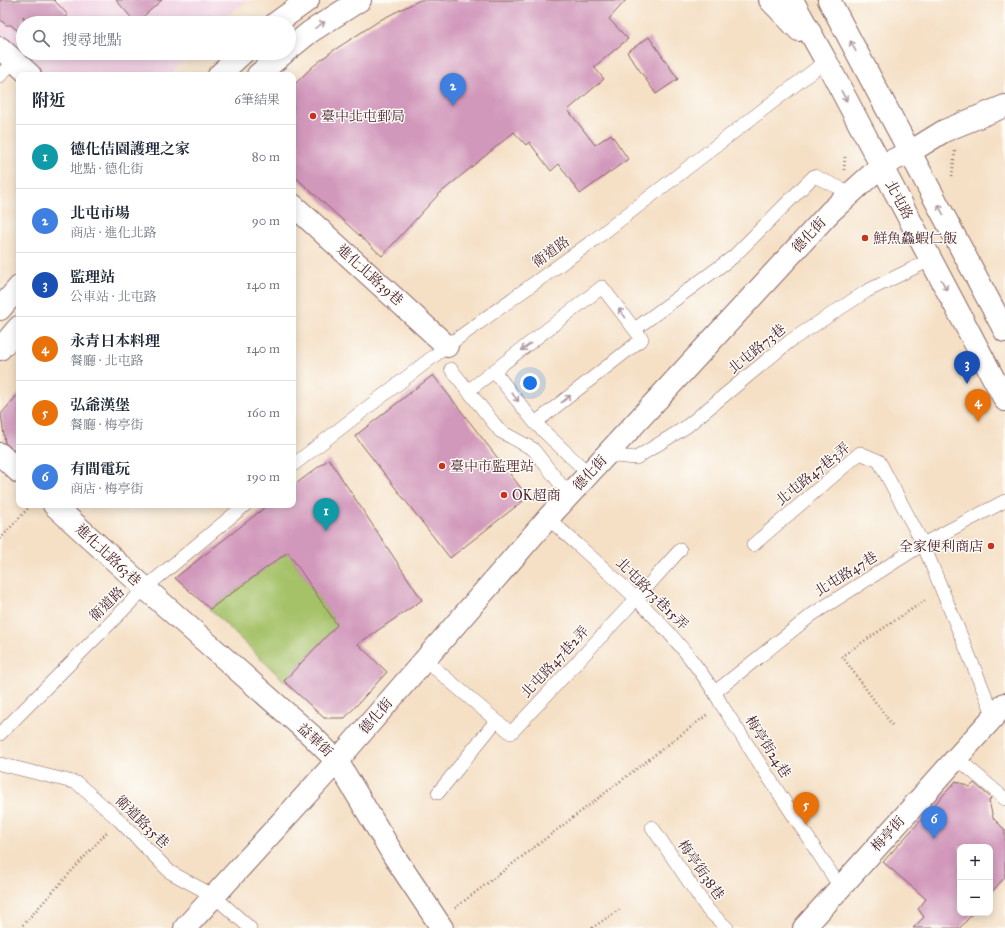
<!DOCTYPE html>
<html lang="zh-TW">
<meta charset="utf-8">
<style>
body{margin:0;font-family:"IM FELL Great Primer","Noto Serif TC",serif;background:#f2f2f3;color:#1f2937}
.controls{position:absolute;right:12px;bottom:12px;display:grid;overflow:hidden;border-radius:8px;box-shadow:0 2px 10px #0003}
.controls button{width:36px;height:36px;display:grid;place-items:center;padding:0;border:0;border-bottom:1px solid #e0e1e3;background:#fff;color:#1f2937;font:20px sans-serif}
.you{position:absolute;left:530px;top:383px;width:14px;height:14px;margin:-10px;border:3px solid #fff;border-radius:50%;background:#1a73e8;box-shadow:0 0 0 6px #1a73e833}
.badge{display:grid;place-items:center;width:26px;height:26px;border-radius:50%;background:#111827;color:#fff;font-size:13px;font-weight:700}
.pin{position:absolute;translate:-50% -33px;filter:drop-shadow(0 1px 2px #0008)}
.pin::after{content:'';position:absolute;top:21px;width:14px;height:12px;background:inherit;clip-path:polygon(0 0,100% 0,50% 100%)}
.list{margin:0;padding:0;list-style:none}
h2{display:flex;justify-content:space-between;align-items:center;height:52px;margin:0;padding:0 16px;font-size:17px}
h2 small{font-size:13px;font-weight:400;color:#747a83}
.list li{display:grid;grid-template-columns:26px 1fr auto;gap:12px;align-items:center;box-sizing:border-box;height:64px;padding:0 16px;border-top:1px solid #e0e1e3}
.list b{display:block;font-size:15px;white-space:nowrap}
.list p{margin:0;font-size:13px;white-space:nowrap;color:#747a83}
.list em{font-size:13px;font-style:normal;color:#747a83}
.icon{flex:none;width:22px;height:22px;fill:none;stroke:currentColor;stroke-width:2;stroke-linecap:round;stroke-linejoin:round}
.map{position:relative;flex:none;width:1005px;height:928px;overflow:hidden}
.search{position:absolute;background:#fff;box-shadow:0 2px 10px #0003;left:16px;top:16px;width:280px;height:44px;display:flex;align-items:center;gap:10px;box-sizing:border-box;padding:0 14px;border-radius:22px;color:#747a83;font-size:15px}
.panel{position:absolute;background:#fff;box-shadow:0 2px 10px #0003;left:16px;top:72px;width:280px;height:436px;border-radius:8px}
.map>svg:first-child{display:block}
.built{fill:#f1d0e3}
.green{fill:#a6c269;stroke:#78704a}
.building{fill:#d298bb}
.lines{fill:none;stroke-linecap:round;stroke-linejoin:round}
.lane-casing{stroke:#866361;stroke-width:14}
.street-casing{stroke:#866361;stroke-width:24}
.secondary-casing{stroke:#866361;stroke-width:24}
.path{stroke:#866361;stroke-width:2.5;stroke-dasharray:1 3;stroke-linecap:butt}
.lane{stroke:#fff;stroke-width:13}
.street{stroke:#fff;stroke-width:22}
.secondary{stroke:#fff;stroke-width:22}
.oneway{stroke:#ae9aa0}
.poi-dot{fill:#c8321e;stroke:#fdfcf7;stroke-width:1.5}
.labels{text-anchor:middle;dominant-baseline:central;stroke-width:3;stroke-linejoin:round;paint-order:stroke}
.poi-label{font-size:14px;fill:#4a1f2b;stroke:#fdfcf7;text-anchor:start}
.street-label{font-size:14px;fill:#4a1f2b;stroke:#fdfcf7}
</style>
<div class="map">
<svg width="1005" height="928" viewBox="0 0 1005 928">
<rect width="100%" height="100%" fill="#fdfcf7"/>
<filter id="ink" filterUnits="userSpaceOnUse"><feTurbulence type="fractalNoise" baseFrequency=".025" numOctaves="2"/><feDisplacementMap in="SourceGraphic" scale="8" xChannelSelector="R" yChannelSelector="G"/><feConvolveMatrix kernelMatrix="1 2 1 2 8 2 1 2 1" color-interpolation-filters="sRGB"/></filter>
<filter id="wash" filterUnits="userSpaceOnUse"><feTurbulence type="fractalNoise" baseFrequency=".012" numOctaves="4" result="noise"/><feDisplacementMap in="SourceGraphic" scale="16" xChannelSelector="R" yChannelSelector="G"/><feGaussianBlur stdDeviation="0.9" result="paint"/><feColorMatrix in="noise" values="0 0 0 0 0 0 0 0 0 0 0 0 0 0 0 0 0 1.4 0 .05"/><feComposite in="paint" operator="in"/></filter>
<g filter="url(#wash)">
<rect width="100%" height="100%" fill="#f5e0c6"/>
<path class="built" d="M0,0h248l-20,15 -8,8h-197v30h168l-21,22h-123l-47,-42z"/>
<path class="green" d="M288,552l49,73 -53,56 -74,-72z"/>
<g id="blocks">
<path class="building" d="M0,0h54l14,15 -9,8h-30l-6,-7v19l-12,-10h-5l-6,-6z
M116,0h46l-26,23z
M420,0h206l-17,19 19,20 -34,28 10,12 -36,31 27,35 16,-11 17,25 -48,35 -21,-30 -8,7 -22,-29 -3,3 -12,-13 -75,62 -57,62 -89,-81v-89l18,-18 20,-16 51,-33z
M649,37l29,42 -22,15 -29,-42z
M433,375l95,122 -78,61 -95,-122z
M19,393v62l-14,-12 -4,-29z
M329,459l93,141 -64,44 29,28 -42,46h-21l-40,-37 53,-56 -49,-73 -78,57 -35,-31 93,-73h25v-19z
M956,781l14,6 4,-4 17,15 -2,3 4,17 12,12v47l-15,17v-47h-30v66h13l-13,15h-47l11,-11 -6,-8 8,-10 -43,-37z"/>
</g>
</g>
<g filter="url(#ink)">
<use href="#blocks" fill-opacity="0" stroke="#866361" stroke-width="1"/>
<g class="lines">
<g class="lane-casing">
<path id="lane" d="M0,76l14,-16
M635,329l98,-72 81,-81 37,17
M451,369l49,62 33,18 36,46
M494,371l41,52 54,51
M468,391l134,-104 40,52 -107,84
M606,455l30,3 50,-31 104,-86 77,-50 63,-31
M293,465l154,-119 147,-106 232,-179
M548,518c51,47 107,92 148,148 9,12 18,24 25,38l119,183
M753,545l107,-92 19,8 44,83 71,172
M425,660l86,73 125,-134 44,-49
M715,692l98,-78 110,-70 82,-43
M0,734l145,-146 100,-83
M957,758l48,41
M0,764l77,19 42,37 51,52 44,24 36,32
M438,793l58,-72
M652,827l56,83 19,18"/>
</g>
<g class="street-casing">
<path id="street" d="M0,48l30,27
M293,205l154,141
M0,454l19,18
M54,505l91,83 167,148 25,25 57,95 48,72
M185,928l152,-167 211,-243 282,-306 51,-46 29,-14 34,-21 61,-25
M804,928l201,-224"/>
</g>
<g class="secondary-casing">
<path id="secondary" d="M770,0l29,30
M792,0l34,61 179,339
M829,0l176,331
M276,23l32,-23
M289,49l21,-17 50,-32
M219,75l24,-22
M258,75l26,-22
M0,309l19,-22
M0,349l19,-22"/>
</g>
<path class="path" d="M844,170l1,-14
M952,176l3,-25
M0,539l31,-34
M892,725l-50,-69 85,-57
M455,908l253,-194
M20,928l87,-96
M592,928l28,-19"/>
<use href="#lane" class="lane"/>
<use href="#street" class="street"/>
<use href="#secondary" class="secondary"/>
</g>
<defs><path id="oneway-shaft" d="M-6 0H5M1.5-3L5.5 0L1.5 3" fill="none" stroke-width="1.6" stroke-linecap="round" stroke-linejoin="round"/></defs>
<g class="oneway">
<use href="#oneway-shaft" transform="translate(320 25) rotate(-32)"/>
<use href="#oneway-shaft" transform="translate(853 46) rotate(-118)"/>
<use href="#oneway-shaft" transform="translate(844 96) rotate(62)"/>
<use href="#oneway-shaft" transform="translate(941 210) rotate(-118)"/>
<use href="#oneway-shaft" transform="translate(944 285) rotate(62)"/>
<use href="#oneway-shaft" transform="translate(622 313) rotate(-128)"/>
<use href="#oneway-shaft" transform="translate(526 347) rotate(142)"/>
<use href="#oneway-shaft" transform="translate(515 397) rotate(52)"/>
<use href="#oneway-shaft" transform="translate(566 399) rotate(-38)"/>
</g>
</g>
<g class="poi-dot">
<circle cx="313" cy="116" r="4"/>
<circle cx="865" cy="238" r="4"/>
<circle cx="442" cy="466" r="4"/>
<circle cx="504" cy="495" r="4"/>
<circle cx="991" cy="546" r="4"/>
</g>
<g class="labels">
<g class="poi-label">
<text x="321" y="116">臺中北屯郵局</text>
<text x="873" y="238">鮮魚鱻蝦仁飯</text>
<text x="450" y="466">臺中市監理站</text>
<text x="512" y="495">OK超商</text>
<text x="983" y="546" text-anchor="end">全家便利商店</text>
</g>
<g class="street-label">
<text transform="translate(899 200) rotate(62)">北屯路</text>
<text transform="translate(809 235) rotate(-47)">德化街</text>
<text transform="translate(551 252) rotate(-36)">衛道路</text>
<text transform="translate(370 275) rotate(42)">進化北路39巷</text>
<text transform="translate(757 349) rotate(-39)">北屯路73巷</text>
<text transform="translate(590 473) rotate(-47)">德化街</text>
<text transform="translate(813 474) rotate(-39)">北屯路47巷3弄</text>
<text transform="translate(108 555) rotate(43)">進化北路63巷</text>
<text transform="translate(846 574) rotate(-32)">北屯路47巷</text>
<text transform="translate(652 594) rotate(45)">北屯路73巷15弄</text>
<text transform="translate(107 604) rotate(-45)">衛道路</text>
<text transform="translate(555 662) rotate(-47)">北屯路47巷2弄</text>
<text transform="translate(376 716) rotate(-49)">德化街</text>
<text transform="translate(315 740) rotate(43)">益華街</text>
<text transform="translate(768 747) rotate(57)">梅亭街24巷</text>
<text transform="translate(142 822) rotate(44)">衛道路35巷</text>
<text transform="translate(888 834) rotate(-48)">梅亭街</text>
<text transform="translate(701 870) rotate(55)">梅亭街38巷</text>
</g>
</g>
</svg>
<div class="controls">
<button>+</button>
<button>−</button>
</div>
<div class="you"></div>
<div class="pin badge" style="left:326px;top:531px;background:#0f9aa8">1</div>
<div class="pin badge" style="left:453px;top:106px;background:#3f7fe0">2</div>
<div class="pin badge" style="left:967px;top:384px;background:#1a4fb4">3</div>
<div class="pin badge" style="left:978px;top:422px;background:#e8710a">4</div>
<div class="pin badge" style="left:806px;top:825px;background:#e8710a">5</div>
<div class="pin badge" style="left:934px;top:839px;background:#3f7fe0">6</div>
<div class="search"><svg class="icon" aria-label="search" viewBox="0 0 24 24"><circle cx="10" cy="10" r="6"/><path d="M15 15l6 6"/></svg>搜尋地點</div>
<section class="panel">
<h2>附近<small>6筆結果</small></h2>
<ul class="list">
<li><span class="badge" style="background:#0f9aa8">1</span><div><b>德化佶園護理之家</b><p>地點 · 德化街</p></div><em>80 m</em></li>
<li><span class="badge" style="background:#3f7fe0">2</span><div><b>北屯市場</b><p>商店 · 進化北路</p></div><em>90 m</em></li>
<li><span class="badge" style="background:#1a4fb4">3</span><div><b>監理站</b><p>公車站 · 北屯路</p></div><em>140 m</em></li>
<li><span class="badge" style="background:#e8710a">4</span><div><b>永青日本料理</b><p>餐廳 · 北屯路</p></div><em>140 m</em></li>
<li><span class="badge" style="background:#e8710a">5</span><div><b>弘爺漢堡</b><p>餐廳 · 梅亭街</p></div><em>160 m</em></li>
<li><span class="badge" style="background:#3f7fe0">6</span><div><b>有間電玩</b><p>商店 · 梅亭街</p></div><em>190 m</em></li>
</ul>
</section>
</div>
